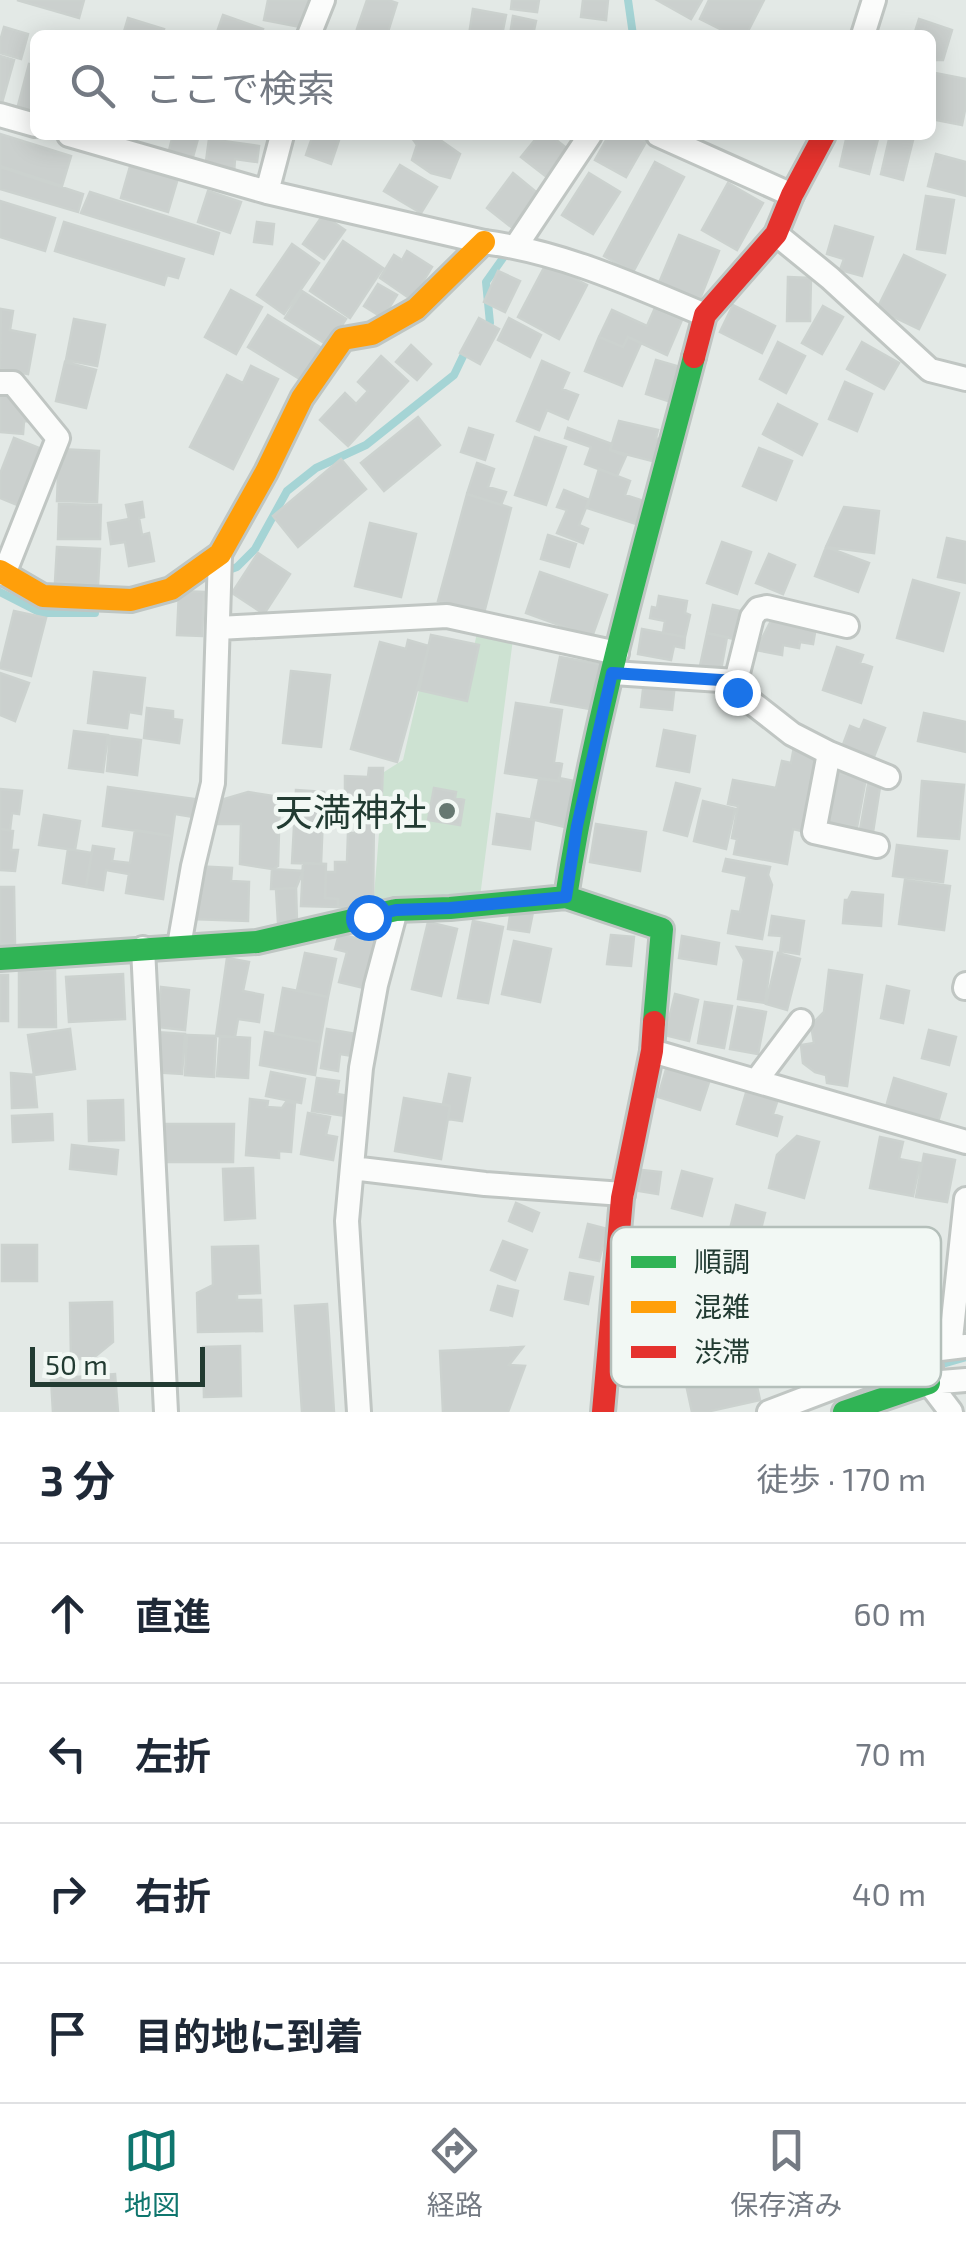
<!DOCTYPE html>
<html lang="ja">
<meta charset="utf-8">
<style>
body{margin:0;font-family:"Exo 2","Noto Sans JP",sans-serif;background:#f2f2f3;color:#1f2937}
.scale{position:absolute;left:30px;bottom:25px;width:175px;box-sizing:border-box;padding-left:10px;border:5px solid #223b32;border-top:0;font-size:28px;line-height:35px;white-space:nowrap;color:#223b32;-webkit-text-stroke:8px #f2f8f4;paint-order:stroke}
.stop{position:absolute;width:30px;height:30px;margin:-22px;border:8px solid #1a73e8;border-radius:50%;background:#fff}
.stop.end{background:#1a73e8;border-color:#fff;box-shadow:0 2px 10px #0008}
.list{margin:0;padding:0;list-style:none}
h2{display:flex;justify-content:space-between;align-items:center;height:130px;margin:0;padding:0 40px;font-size:42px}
h2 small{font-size:32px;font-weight:400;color:#747a83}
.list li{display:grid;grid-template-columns:65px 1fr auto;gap:30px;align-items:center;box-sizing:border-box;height:140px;padding:0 40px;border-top:2px solid #e0e1e3}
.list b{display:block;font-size:38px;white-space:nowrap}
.list em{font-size:32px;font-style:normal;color:#747a83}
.icon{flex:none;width:55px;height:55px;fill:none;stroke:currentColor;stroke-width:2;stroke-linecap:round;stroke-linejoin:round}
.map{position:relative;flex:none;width:966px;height:1412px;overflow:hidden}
.search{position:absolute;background:#fff;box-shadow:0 5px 25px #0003;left:30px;right:30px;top:30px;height:110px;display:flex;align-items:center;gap:25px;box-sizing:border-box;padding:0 35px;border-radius:15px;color:#747a83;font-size:38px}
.sheet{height:690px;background:#fff}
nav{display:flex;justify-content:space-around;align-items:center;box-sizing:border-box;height:140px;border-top:2px solid #e0e1e3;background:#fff;font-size:28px;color:#747a83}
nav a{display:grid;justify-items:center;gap:5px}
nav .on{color:#0f766e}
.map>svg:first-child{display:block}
.green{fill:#cde2d2}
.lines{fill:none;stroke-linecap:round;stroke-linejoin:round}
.stream{stroke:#a5d4d5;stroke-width:8}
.building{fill:#cbd0ce;stroke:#ccd2cf;stroke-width:2.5}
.street-casing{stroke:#c0c6c3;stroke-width:28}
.fast-casing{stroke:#bfc6c3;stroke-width:28}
.slow-casing{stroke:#bfc6c3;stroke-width:28}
.jam-casing{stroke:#bfc6c3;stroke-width:28}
.street{stroke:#fbfcfb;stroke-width:22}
.fast{stroke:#30b455;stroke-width:22}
.slow{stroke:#ff9f0a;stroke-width:22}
.jam{stroke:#e5322d;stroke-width:22}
.route{stroke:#1a73e8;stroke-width:12}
.poi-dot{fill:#667871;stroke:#f2f8f4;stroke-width:4}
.labels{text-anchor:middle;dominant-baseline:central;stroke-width:9;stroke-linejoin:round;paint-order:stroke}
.poi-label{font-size:38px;fill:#223b32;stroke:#f2f8f4;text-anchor:end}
.key{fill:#f2f8f4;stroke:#b4bfba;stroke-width:2.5}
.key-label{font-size:28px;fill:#223b32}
</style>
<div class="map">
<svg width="966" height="1412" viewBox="0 0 966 1412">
<rect width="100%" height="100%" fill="#e3e9e6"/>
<path class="green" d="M479,623l35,8 -35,274 -106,3 11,-136 19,-12 16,-70 44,10z"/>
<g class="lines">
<path class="stream" d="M628,0l5,35
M486,328l4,-5 -4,-41 22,-31
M226,571l11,-4 18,-18 32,-58 29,-23 50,-23 88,-70 12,-25
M0,592l41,21h54
M932,1367l34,-10
M837,1398l44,-14"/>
</g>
<path class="building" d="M17,0h67l-5,18z
M268,0h49l-6,29 -47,-9z
M367,0h21l9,3 -10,32h-13l-17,-6z
M512,0h27l-2,12 -26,-3z
M583,0h25l-2,20 -25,-3z
M657,0h45l-11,19z
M709,0h55l-18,35h-14l-32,-16z
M473,9l33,6 -4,20h-33z
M223,15l40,14 -2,6h-45z
M513,16l23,5 -3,14h-23z
M128,18l36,11 -2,6h-39z
M919,19l33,11 -9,30h-12v-25h-17z
M4,27l24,7 -7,25 -21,-6v-12z
M0,56l14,4 -14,50z
M29,64l6,1v53l-19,-5z
M935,73l31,6v26l-4,20 -31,-6v-26z
M0,134l71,22 -9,30 -62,-20z
M173,135h26l-8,29 -24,-6z
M313,135h10l16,5 -8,24 -25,-9z
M410,135h23l27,19 -10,24 -19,-5 -19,-13 5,-15z
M539,135h11l20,16 -22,27 -27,-21z
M609,135h23l14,7 -20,35 -31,-17z
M847,135h32l-10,39 -29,-8z
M890,135l23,5 -10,40 -22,-6z
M209,139l50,7 -2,16 -22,-3 -1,14 -29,-4z
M936,154l30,8v34l-38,-10z
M655,162l29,15 -51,95 -29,-16z
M131,163l47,15 -10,34 -47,-14z
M400,165l37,22 -16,26 -37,-22z
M0,167l83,27 -5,18 -78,-23z
M513,173l28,23 -26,34 -28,-22z
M589,173l31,19 -27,42 -31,-19z
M728,183l35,20 -26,47 -35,-20z
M208,191l33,11 -11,31 -32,-11z
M90,192l129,41 -6,21 -132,-41z
M926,196l28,4 -9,53 -28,-4z
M0,201l55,17 -10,33 -45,-14z
M323,215l22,15 -21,29 -21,-15z
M64,222l120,37 -6,19 -11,-3 -3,10 -109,-34z
M257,222l17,2 -2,20 -18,-2z
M835,226l38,11 -11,39 -22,-6 4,-11 -17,-5z
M679,235l40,16 -19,48 -41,-16z
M343,241l40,27 -33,50 -40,-27z
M292,244l27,19 -35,51 -27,-19z
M407,251l25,16 -20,33 -32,-22 14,-23 8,5z
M904,255l41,20 -26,54 -42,-20z
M546,264l41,21 -28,54 -41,-22z
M498,271l22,10 -15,31 -21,-10z
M788,277l23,1 -1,43h-23z
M378,284l19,11 -14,23 -19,-12z
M231,290l31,17 -26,47 -31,-17z
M302,291l44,28 -17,27 -44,-28z
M733,305l42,21 -13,27 -42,-21z
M823,306l20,11 -21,37 -20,-11z
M655,308l27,12 -15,35 -39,-18 -5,10 -24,-10 13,-27 35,16z
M1,309l12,2 -3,19 25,5 -7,39 -28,-5z
M268,315l55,34 -20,32 -55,-34z
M479,318l20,11 -19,35 -20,-11z
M509,318l32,17 -11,22 -32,-17z
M74,319l31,6 -8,41 -31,-6z
M599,337l24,10 5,-10 13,6 -19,43 -37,-15z
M778,342l27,14 -19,37 -26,-14z
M862,342l37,21 -15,26 -37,-20z
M411,345l20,19 -14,16 -21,-18z
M381,356l27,25 -60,65 -28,-26 25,-27 11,11 12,-13 -10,-9z
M656,360l28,8 -10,35 -28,-9z
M542,361l27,12 -7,16 16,6 -10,24 -21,-9 -8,20 -22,-9z
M65,362l31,8 -10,38 -30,-7z
M251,366l27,13 -45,90 -43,-22 37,-72 16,8z
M845,382l27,12 -15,37 -28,-12z
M0,394l36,3 -2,25 -10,-1 -1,13 -23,-2z
M778,404l39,20 -15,31 -39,-21z
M418,417l22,28 -56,46 -23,-28z
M619,421l39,9 -2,8 10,3 -6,22 -50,-13z
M469,428l24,7 -8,25 -24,-8z
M568,428l44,16 -2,6 16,6 -9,20 -32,-12 6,-17 -26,-9z
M535,437l31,10 -20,58 -31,-10z
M14,438l35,14 -22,57 -27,-11v-24z
M759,448l33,13 -16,39 -33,-14z
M59,449l40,2 -2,51 -40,-1z
M341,459l25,30 -68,58 -25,-31z
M477,463l17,6 -6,18 18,5 -5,13 -34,-11z
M599,469l31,12 -5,14 22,7 -8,23 -52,-17z
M564,490l25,10 -10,25 9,4 -5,14 -26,-10 10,-23 -10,-3z
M467,494l44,14 -27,105 -46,-12z
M142,502l2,15 -5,1 3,17 7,-2 5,28 -25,5 -4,-24 -14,2 -3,-21 21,-4 -3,-14z
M59,504l42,1 -1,34h-42z
M844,507l35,4 -5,42 -48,-6z
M370,523l46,11 -15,63 -46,-11z
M548,535l28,9 -7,23 -28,-8z
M947,538l19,4v41l-28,-6z
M722,542l29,10 -14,42 -30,-11z
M57,547l43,2 -2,36 -43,-3z
M826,547l43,16 -11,29 -43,-16z
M258,553l32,21 -26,40 -32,-21z
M769,554l26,11 -12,29 -27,-11z
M540,572l67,23 -15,42 -66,-24z
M913,580l46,13 -16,58 -46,-13z
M179,591l25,1 -2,44 -25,-1z
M659,596l28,5 -2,12 5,2 -5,22 -22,-4 2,-12 -15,-3 2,-11 5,1z
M713,605l27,6 -6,28 -27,-6z
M14,611l32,7 -15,58 -31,-8z
M772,619l44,8 -3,17 -13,-2 -1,6 -16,-3 -1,10 -26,-5z
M642,629l43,8 -1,11 -10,-2 -3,14 -33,-6z
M707,633l20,4 -6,33 -21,-4z
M431,635l48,10 -12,56 -48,-11z
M408,640l21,6 -32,116 -46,-13 29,-107 26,7z
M837,647l26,8 -3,8 12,4 -11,36 -38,-13z
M560,657l49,9 -8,45 -50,-9z
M291,671l39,4 -9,72 -38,-4z
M94,672l51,6 -4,36 -12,-2 -2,16 -39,-5z
M0,673l29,10 -14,38 -15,-6z
M644,681l31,3 -3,26 -31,-3z
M516,703l46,7 -8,52 8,2 -3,17 -54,-8z
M147,708l26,3v8l9,1 -3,23 -35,-5z
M924,713l42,9v30l-48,-11z
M864,720l21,8 -13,34 -31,-12 9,-24 10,4z
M664,730l31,6 -6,36 -32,-6z
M74,731l34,4 -5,37 -34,-4z
M110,736l31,4 -4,35 -30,-4z
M794,747l32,6 -16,80 -17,-4 -6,35 -53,-10 3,-15 -5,-1 6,-32 -10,-2 5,-24 43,8 6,-27 9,2z
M369,768h14l-2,46 -36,-1v-37l23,1z
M836,773l30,5 -9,49 -29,-5z
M559,778l20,4 -10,46 -38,-9 8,-40 20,2z
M922,781l42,4 -5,54 -41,-3z
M676,783l24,6 -13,47 -23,-6z
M868,785l12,2 -7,45 -13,-2z
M108,787l94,13 -2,18 -25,-4 -3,22 -69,-10z
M434,788l22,4 -1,6 9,2 -4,25 -32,-5z
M0,789l22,2 -3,23 -7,-1 -2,17 -10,-1z
M296,790l28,2 -3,72 -29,-1z
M248,792l32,5 -2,69 -6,3 -32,-5 1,-40h-24l4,-24z
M703,801l32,8 -9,40 -32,-8z
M356,813l18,1 -1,94 -35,-1v-8l-13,-1 1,-26h9v-10h12l1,-29h7z
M497,814l37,6 -4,29 -37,-5z
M44,815l36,6 -5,29 -36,-5z
M596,824l50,8 -6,39 -50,-9z
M0,829l13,2 -2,19h7l-3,21 -15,-1z
M135,830l37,6 -9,63 -37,-6 3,-19 -23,-4 -3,20 -17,-3 7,-41 21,3 -2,12 18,2z
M897,845l50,6 -4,31 -50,-6z
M68,849l24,4 -6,34 -23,-4z
M726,859l44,8 -2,8 4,10 -10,54 -34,-6 4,-22 8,1 7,-36 -24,-5z
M303,863l23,1 -1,34 13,1v8l-37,-1z
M193,866l39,2 -1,13 18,1 -1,39 -57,-2z
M272,869l31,2 -7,17 -25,1z
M905,880l45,6 -6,44 -45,-6z
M0,887h14l1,57h-15z
M296,888l1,34 -19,1 -2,-34z
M852,892l31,3 -2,31 -38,-3 2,-23h3z
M511,909l22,3 -4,20 -21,-3z
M772,916l32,5 -5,33 -19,-3 2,-15 -13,-1z
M473,921l30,6 -15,76 -30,-5z
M428,922l29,7 -16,67 -29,-7z
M339,934l41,10 -12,45 -29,-7 8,-30 -12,-3z
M611,935l23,2 -3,29 -24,-2z
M682,936l37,7 -3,21 -37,-6z
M514,941l37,8 -11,53 -38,-8z
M737,947l35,5 -7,51 -27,-4 6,-39z
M305,953l31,6 -8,38 -31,-7z
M778,953l22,6 -13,51 -21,-6z
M227,958l22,4 -6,29 20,4 -4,27 -21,-3 -3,18 -19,-1z
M55,970l1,57h-37v-56z
M829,970l33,5 -15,111 -20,-3 -1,-8 -11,-3 -12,-9 -2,-18 13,-2 -3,-18 13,-13z
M123,974l2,45 -56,3 -3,-45z
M0,975h8v46h-8z
M887,986l22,5 -6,32 -22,-5z
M161,987l28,3 -4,40 -28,-3z
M283,988l45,9 -8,45 -45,-8z
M675,994l23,6 -9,41 -24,-6z
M705,1002l27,4 -8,42 -26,-5z
M738,1007l28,5 -8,42 -28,-5z
M70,1029l5,40 -41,6 -6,-40z
M327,1029l35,6 -3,22 -19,-3 -2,17 -17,-3z
M929,1030l27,7 -7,28 -27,-7z
M155,1032l30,2 -3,40 -30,-2z
M265,1032l55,10 -5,33 -55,-10z
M187,1035l29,1 -2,41 -29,-2z
M220,1036l30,2 -2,40 -31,-2z
M667,1066l43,13 -10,31 -42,-13z
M271,1072l34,7 -4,24 -35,-7z
M11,1073l23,2 3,32 -25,1z
M449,1074l21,4 -8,43 -14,-2 2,-13 -7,-2z
M317,1078l22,3 -2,13 12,2 -3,20 -34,-5z
M894,1078l52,16 -8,28 -52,-15z
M748,1086l31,10 -6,18 9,3 -5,19 -40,-12z
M404,1098l46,8 -9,53 -46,-8z
M250,1099l18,2 -1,6 15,1 4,-6 9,1 -4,49 -12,-1v7l-33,-3z
M123,1100l1,40 -35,1 -1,-40z
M308,1113l22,4 -4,18 11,2 -4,23 -32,-6z
M52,1114l1,26 -40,2 -1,-26z
M162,1124h72l-1,38h-72z
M797,1136l22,6 -15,56 -35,-10 8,-33z
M880,1137l23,5 -4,17 21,4 -7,33 -43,-8z
M72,1145l46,5 -2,24 -46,-5z
M924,1154l31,6 -8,42 -31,-5z
M253,1168l2,50 -30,2 -2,-51z
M642,1170l19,2 -3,22 -19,-3z
M682,1171l30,8 -10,37 -30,-8z
M516,1203l23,10 -7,18 -23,-10z
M736,1205l29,8 -6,24 -29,-8z
M588,1224l19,5 -8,32 -19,-4z
M503,1241l24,9 -12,30 -24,-10z
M2,1245h35v36h-35z
M258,1246l2,47 -23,1v6h24l1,31 -64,1 -1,-39 16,-8 -1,-38z
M570,1273l23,4 -5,27 -23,-5z
M498,1286l20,5 -6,25 -21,-6z
M632,1293l116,53 12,54 -54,12h-14l-18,-83 -64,14z
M112,1302l1,40 -21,17h-21l-1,-56z
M327,1304l7,108h-32l-7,-106z
M240,1346l1,50 -37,1 -1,-50z
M523,1347l-14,18 16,1 -17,46h-65l-3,-61z
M115,1374l3,38h-65l-2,-33z"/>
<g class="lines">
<g class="street-casing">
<path id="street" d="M309,35l14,-35
M863,35l11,-35
M0,115l35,10
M69,135l198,57 217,50c78,10 149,43 221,73
M658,135l134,60
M267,192l15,-57
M776,234l54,44 100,92 36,9
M516,246l74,-111
M0,383h13l45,55 -54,136
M218,628l229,-12 170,37
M613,673l123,8 16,-64 6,-8 9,-2 80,19
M736,681l1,10 55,43 37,19 59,24
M829,753l-15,79 63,14
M179,946l14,-80 20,-83 7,-229
M143,948l23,464
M965,988l1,-4
M652,1051l314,91
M756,1081l45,-60
M352,1168l133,16 138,10
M950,1348l16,-149
M931,1367l-2,16 22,29
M929,1383l37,-3
M359,1412l-12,-191 14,-153 15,-83 20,-75
M769,1412l163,-62 34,-4"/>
</g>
<g class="fast-casing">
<path id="fast" d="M566,897c28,-183 82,-362 128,-540
M0,959l257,-17 139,-32 54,-2 116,-11 96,32 -8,93
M844,1412l85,-29"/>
</g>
<g class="slow-casing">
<path id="slow" d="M0,571l43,25 88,4 40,-11 49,-35 46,-82 36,-74 41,-59 29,-5 44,-25 68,-67"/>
</g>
<g class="jam-casing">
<path id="jam" d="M694,357l11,-42 71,-81 16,-39 32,-60
M603,1412l19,-214 30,-147 2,-29"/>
</g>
<use href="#street" class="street"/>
<use href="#fast" class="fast"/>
<use href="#slow" class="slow"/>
<use href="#jam" class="jam"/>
</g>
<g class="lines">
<path class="route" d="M368,917l28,-7 54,-2 116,-11 11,-71 35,-153 124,8 1,11"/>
</g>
<circle class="poi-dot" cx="447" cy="811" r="10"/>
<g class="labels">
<g class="poi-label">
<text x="427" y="811">天満神社</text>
</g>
</g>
<rect x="611" y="1227" width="330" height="160" rx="15" class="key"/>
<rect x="631" y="1256" width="45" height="12" fill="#30b455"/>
<rect x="631" y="1301" width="45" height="12" fill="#ff9f0a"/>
<rect x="631" y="1346" width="45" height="12" fill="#e5322d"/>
<g class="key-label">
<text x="694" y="1272">順調</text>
<text x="694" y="1317">混雑</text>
<text x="694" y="1362">渋滞</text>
</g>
</svg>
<div class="scale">50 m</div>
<div class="stop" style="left:368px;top:917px"></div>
<div class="stop end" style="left:737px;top:692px"></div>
<div class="search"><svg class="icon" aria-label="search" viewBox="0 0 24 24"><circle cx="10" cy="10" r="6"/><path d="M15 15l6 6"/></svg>ここで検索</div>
</div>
<section class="sheet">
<h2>3 分<small>徒歩 · 170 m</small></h2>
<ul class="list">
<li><svg class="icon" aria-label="ahead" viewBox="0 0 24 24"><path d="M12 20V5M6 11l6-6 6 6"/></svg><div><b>直進</b></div><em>60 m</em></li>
<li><svg class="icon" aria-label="left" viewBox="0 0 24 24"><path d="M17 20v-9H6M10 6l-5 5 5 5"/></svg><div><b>左折</b></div><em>70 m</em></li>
<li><svg class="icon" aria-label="right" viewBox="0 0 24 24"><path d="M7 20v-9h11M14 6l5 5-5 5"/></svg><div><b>右折</b></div><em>40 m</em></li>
<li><svg class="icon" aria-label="arrive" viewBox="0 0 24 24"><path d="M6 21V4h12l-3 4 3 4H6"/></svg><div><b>目的地に到着</b></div></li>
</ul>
</section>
<nav>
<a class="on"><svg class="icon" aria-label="map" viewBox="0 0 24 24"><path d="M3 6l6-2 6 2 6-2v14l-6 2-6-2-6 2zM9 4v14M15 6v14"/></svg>地図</a>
<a><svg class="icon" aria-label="directions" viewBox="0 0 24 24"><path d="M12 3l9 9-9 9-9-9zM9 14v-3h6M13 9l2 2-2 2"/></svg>経路</a>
<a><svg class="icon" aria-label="saved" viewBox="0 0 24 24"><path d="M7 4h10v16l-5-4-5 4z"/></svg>保存済み</a>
</nav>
